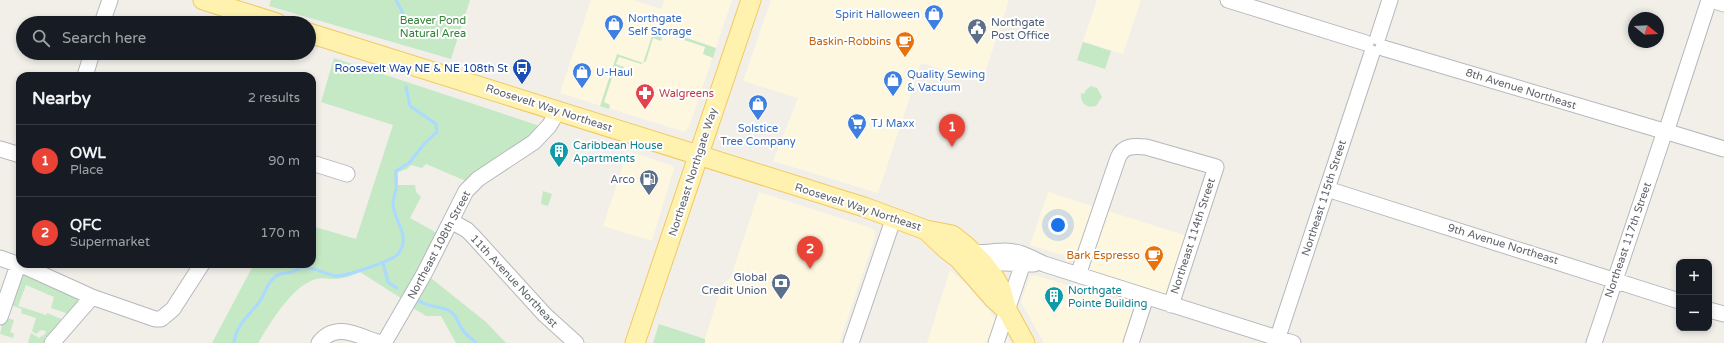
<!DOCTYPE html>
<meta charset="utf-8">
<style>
body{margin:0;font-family:"Varela Round",sans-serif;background:#20242c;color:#f1f3f6}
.controls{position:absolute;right:12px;bottom:12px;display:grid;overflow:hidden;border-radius:8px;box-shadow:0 2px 6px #0003}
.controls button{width:36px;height:36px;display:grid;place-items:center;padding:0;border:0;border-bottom:1px solid #363941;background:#171b24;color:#f1f3f6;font:20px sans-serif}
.compass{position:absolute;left:1628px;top:12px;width:36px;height:36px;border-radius:50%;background:#171b24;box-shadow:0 2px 6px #0003;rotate:108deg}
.you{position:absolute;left:1058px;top:225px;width:14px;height:14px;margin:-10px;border:3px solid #fff;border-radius:50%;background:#1a73e8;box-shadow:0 0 0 6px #1a73e833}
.badge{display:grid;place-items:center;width:26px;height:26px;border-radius:50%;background:#ea4335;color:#fff;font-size:13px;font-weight:700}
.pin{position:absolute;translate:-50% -33px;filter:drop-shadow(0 1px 2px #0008)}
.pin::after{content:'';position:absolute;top:21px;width:14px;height:12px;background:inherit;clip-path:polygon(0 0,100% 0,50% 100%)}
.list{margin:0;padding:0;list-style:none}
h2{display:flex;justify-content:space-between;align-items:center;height:52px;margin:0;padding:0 16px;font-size:17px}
h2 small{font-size:13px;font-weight:400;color:#9ea1a6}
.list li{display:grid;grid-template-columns:26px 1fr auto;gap:12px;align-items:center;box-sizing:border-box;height:72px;padding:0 16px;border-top:1px solid #363941}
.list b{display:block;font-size:15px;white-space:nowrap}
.list p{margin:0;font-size:13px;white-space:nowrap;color:#9ea1a6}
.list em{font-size:13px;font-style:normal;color:#9ea1a6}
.icon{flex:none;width:22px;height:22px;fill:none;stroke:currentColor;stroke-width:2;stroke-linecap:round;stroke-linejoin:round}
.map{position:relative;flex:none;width:1724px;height:343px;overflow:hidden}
.search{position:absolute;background:#171b24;box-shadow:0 2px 6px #0003;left:16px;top:16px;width:300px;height:44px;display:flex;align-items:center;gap:10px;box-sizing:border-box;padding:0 14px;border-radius:22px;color:#9ea1a6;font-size:15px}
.panel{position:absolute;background:#171b24;box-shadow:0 2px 6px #0003;left:16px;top:72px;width:300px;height:196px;border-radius:12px}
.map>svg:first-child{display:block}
.commercial{fill:#fef7e0}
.green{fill:#c5e8c5}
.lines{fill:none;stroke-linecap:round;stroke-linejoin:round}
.stream{stroke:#aadaff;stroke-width:3}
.minor-casing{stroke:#b5b8bc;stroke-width:17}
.major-casing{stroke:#f2c960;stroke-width:21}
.minor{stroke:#fff;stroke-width:15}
.major{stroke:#fff2af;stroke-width:19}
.labels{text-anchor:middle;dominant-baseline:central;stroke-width:4;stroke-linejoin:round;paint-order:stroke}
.shop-label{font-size:11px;fill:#366cbe;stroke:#fff;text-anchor:start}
.park-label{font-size:11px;fill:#348238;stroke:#fff}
.service-label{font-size:11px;fill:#4e5e75;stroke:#fff;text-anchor:end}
.food-label{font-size:11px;fill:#c56008;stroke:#fff;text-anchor:end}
.transit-label{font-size:11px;fill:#164399;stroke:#fff;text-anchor:end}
.street-label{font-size:11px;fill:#5f6368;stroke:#fff}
.health-label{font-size:11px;fill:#be3a42;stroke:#fff;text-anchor:start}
.culture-label{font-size:11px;fill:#0d838f;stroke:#fff;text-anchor:start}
</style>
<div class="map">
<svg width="1724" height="343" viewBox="0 0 1724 343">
<rect width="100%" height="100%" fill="#f1efe8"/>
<path class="commercial" d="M591,0h42l28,9 3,-9h68l-43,127 -4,5 -125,-39z
M771,0h238l-27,82 -61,-19 -43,130 -105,-32 25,-63 -55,-17z
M1097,0h44l-18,54 -40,-13z
M628,151l42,14 4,3 -22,73 -49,-15z
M759,192l109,35 7,4v6l-36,106h-134v-4l17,-54 9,-8z
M1048,192l145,46 -20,59 -93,-29 2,-7 -52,-16z
M950,270l15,13 24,27 21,33h-83z
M1035,275l104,33 -11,35h-84l-23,-41 9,-26z"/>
<path class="green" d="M271,0h199l-19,59 -182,-53z
M655,27l61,21 -3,10 -10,-4 2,-7 -42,-14 -2,8 -8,-3 -7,23 -5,3 -22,-7 -3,7 8,3v2l-8,-3 -12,36 6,3 -1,4 -9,-3 17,-52 26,9z
M1083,42l28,9 -6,18 -28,-9z
M334,58l203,67 1,2v5l-72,49 -40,-17 -4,4 -11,-3 -4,4 -9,3v13h17l1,7 5,5 -11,21 29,16 -35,66 -44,-28c-9,4 -17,7 -27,7 -4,0 -8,-1 -12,-1 -26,3 -47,40 -60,60l-3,5h-46l42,-79h58v-38l44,13 37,-114 -72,-23z
M1091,86l6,2 5,9 -6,9c-10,3 -16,-3 -15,-13l3,1 2,-4z
M543,191l9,3 -4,12 -7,-2z
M25,273l54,25 1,3 -11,13 -18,-6 3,-11 -28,-12 -8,21 28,9 1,-2 17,7 -16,17h-4l2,3 -1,3h-17l3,-10 8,5 6,-4 1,-3 -5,-1 -5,4 -4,-3 4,-13 -15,-5 1,-4 -14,-5 12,-29z
M427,275l59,47 20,21h-50l-15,-27h-15l-16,-10z
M4,317l10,3 -4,12 4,2 -1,4 -13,-4z
M659,324l46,15v4h-52z"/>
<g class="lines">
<path class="stream" d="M396,0l9,17
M383,263l5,19 9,6
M419,301c10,6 19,5 29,9 9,4 10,14 15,20 3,6 9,8 13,13
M234,343c2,-17 13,-26 23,-38 9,-10 9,-25 23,-31 3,-1 8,-1 12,-2 3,-1 7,-4 11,-5 8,0 24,7 32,9 9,1 60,-16 64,-23 12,-19 -5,-31 -6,-49 0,-5 2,-10 3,-15 1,-6 -1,-12 0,-18l13,-8 16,-20 12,-11 -1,-8 -26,-18 -4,-19"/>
<g class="minor-casing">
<path id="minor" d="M1228,0l138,43
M1711,0l13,4
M102,23l8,-23
M1378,37l12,-37
M1383,48l277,82
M85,76l7,-23
M1668,126l41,-126
M1671,133l53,16
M0,149l20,6
M312,163l35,11
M1327,189l352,112
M451,221l16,9 6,6 72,79 31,28
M972,252c11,2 20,-1 31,-1 15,-1 28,7 41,13l249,79
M0,258l28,10 64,29 63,22h6l12,-10 29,-45
M976,262l58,2
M1078,275l40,-117c5,-13 16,-12 28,-11l70,20 -45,138
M1709,310l15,4
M0,317l18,-52
M52,343l40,-46
M319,343c17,-22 39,-7 61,0
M384,343l40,-69 42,-83 12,-12 56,-37 15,-16 9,-15
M851,343l43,-126
M996,343l27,-80
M1131,343l15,-46
M1276,343l96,-290
M1594,343l69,-206"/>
</g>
<g class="major-casing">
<path id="major" d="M203,0l74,23
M309,33l555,174 62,23 26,5 14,11 17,17 13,17 5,9 6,21 18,33
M926,230l20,19 13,10 35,40 10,9
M635,343l116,-343"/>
</g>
<use href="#minor" class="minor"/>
<use href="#major" class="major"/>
</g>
<defs>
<g id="shop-pin" transform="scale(1)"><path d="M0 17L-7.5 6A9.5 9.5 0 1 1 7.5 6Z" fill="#3f7fe0" stroke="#fff"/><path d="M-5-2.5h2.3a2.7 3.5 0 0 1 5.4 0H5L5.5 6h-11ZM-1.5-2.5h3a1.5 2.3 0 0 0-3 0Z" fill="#fff"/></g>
<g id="civic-pin" transform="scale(1)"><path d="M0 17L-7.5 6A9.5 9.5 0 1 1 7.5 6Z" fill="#5c6f8a" stroke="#fff"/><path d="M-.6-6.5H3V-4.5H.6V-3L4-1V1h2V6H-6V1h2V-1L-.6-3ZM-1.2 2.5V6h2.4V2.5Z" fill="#fff"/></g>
<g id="cafe-pin" transform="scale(1)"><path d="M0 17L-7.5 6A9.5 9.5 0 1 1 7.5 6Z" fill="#e8710a" stroke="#fff"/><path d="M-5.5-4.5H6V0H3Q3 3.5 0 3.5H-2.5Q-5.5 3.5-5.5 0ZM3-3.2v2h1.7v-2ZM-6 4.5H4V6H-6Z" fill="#fff"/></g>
<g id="bus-pin" transform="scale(1)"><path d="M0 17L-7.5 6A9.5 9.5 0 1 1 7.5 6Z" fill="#1a4fb4" stroke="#fff"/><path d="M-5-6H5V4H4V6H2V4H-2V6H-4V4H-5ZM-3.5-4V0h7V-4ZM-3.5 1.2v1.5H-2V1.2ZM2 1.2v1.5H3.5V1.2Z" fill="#fff"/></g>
<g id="pharmacy-pin" transform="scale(1)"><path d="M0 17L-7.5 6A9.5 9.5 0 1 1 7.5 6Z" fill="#e0444e" stroke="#fff"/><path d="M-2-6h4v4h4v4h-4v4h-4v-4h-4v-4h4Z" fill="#fff"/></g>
<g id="supermarket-pin" transform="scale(1)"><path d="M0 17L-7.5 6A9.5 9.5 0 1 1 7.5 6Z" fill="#3f7fe0" stroke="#fff"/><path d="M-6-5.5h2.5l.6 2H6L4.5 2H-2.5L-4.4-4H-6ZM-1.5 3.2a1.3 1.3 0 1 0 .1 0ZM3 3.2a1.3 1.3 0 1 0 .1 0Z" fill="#fff"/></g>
<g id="building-pin" transform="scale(1)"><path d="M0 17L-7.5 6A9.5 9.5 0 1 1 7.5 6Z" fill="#0f9aa8" stroke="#fff"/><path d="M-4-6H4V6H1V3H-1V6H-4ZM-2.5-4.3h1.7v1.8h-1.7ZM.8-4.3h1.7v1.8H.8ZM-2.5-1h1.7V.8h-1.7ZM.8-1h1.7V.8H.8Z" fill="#fff"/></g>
<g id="fuel-pin" transform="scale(1)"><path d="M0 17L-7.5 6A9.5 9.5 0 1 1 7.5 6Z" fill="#5c6f8a" stroke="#fff"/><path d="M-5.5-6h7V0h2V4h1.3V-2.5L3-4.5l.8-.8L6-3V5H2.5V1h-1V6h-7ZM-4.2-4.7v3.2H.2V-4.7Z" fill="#fff"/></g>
<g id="bank-pin" transform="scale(1)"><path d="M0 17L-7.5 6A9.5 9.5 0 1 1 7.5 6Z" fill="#5c6f8a" stroke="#fff"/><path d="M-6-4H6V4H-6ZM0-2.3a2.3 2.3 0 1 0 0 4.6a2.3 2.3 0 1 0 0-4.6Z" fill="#fff"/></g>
</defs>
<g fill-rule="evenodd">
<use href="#shop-pin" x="934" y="14"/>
<use href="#shop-pin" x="614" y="24"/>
<use href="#civic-pin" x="977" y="28"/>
<use href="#cafe-pin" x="905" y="41"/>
<use href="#bus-pin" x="522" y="68"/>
<use href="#shop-pin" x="582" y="72"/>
<use href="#shop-pin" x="893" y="80"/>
<use href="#pharmacy-pin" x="645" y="93"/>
<use href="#shop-pin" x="758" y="104"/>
<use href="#supermarket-pin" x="857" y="123"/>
<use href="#building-pin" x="559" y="151"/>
<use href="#fuel-pin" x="649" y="179"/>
<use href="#cafe-pin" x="1154" y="255"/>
<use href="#bank-pin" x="781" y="283"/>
<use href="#building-pin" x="1054" y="296"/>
</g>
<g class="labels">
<g class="shop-label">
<text x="920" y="14" text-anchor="end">Spirit Halloween</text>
<text x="628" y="18">Northgate<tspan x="628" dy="13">Self Storage</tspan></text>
<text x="596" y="72">U-Haul</text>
<text x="907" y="74">Quality Sewing<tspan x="907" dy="13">&amp; Vacuum</tspan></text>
<text x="871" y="123">TJ Maxx</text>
<text x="758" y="128" text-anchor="middle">Solstice<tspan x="758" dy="13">Tree Company</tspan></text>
</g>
<g class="park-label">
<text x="433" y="20">Beaver Pond<tspan x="433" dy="13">Natural Area</tspan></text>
</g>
<g class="service-label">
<text x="991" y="22" text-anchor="start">Northgate<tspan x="991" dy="13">Post Office</tspan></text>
<text x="635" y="179">Arco</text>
<text x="767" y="277">Global<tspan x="767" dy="13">Credit Union</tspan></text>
</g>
<g class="food-label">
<text x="891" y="41">Baskin-Robbins</text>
<text x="1140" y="255">Bark Espresso</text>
</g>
<g class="transit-label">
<text x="508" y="68">Roosevelt Way NE &amp; NE 108th St</text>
</g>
<g class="street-label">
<text transform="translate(1521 89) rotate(17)">8th Avenue Northeast</text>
<text transform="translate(549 108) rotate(18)">Roosevelt Way Northeast</text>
<text transform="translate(693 172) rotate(-72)">Northeast Northgate Way</text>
<text transform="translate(1324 198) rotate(-72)">Northeast 115th Street</text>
<text transform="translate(858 207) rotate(18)">Roosevelt Way Northeast</text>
<text transform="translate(1193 236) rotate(-72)">Northeast 114th Street</text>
<text transform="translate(1628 240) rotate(-71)">Northeast 117th Street</text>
<text transform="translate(1503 244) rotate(17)">9th Avenue Northeast</text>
<text transform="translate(439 245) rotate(-62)">Northeast 108th Street</text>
<text transform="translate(514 281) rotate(47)">11th Avenue Northeast</text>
</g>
<g class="health-label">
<text x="659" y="93">Walgreens</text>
</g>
<g class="culture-label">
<text x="573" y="145">Caribbean House<tspan x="573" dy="13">Apartments</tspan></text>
<text x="1068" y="290">Northgate<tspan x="1068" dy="13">Pointe Building</tspan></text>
</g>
</g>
</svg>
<div class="controls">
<button>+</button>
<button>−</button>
</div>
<svg class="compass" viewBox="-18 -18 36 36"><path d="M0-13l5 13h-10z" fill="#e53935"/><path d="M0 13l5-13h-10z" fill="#9ea1a6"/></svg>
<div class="you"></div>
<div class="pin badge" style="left:952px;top:147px">1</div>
<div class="pin badge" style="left:810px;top:269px">2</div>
<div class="search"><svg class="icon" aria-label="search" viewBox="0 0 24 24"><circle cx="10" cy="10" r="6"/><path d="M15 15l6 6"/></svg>Search here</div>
<section class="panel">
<h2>Nearby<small>2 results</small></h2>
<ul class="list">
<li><span class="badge">1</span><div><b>OWL</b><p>Place</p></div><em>90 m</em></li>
<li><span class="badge">2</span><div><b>QFC</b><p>Supermarket</p></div><em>170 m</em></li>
</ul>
</section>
</div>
